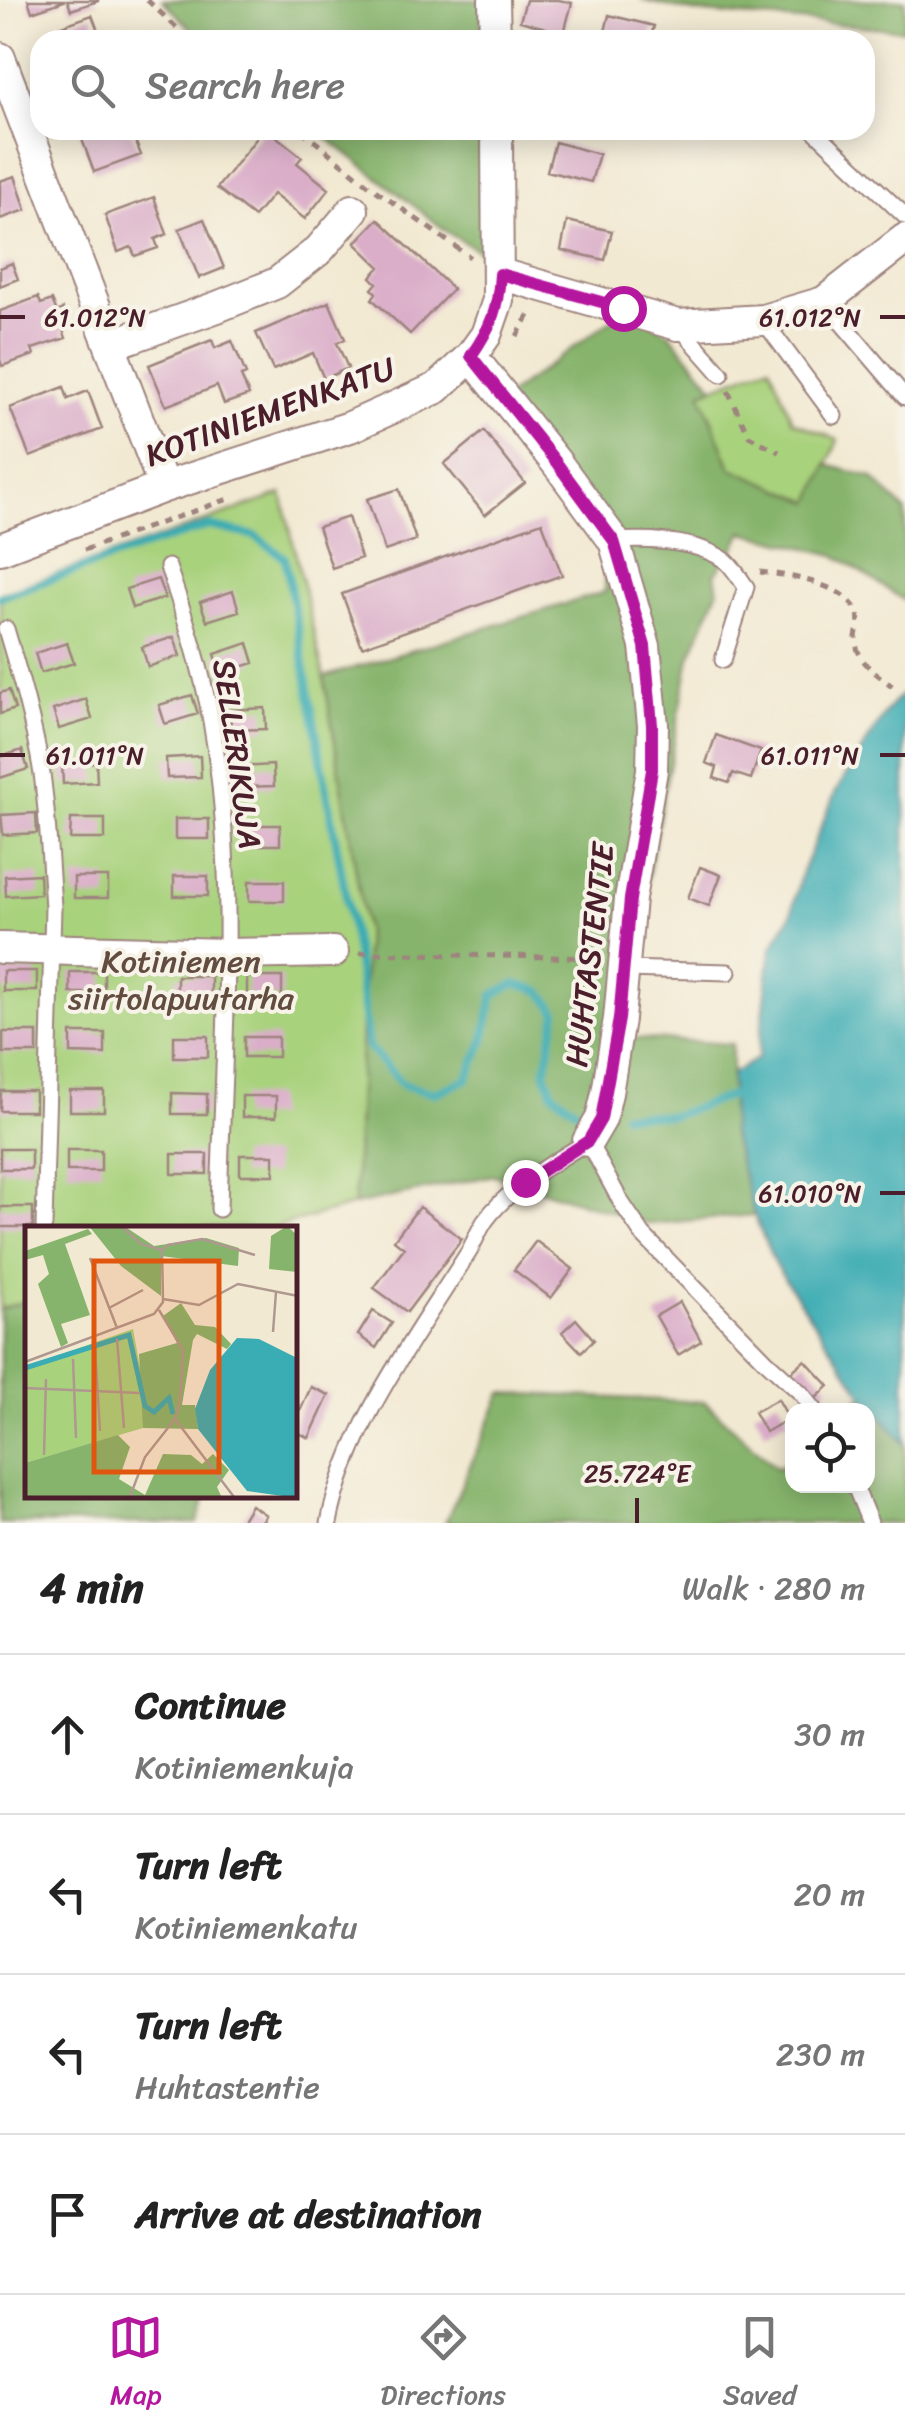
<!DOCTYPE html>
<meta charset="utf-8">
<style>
body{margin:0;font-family:Sriracha,sans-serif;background:#f2f2f2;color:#222}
.controls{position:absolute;right:30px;bottom:30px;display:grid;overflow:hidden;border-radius:20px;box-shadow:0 5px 25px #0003}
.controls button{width:90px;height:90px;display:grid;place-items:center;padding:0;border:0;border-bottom:2px solid #e0e0e0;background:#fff;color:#222;font:50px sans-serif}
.stop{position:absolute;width:30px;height:30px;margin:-22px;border:8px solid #b5179e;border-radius:50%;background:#fff}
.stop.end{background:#b5179e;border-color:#fff;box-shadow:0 2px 10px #0008}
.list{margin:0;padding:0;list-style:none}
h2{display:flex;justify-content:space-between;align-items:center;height:130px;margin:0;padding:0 40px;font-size:42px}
h2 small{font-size:32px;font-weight:400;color:#767676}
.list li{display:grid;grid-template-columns:65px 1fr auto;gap:30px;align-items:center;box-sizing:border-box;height:160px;padding:0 40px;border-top:2px solid #e0e0e0}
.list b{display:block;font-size:38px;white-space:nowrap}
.list p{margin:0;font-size:32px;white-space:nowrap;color:#767676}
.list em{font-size:32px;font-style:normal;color:#767676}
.icon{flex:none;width:55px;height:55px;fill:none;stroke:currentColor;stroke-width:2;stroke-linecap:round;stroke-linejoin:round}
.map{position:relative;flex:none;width:905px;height:1523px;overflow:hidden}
.search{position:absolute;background:#fff;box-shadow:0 5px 25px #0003;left:30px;right:30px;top:30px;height:110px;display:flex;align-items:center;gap:25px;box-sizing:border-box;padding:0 35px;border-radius:30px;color:#767676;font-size:38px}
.sheet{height:770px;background:#fff}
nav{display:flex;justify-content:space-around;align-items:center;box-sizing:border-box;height:140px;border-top:2px solid #e0e0e0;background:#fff;font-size:28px;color:#767676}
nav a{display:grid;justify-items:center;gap:5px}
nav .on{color:#b5179e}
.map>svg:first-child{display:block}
.green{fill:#a9d27d;stroke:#7a7854;stroke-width:2.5}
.forest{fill:#86b46c;stroke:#686a4c;stroke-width:2.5}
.water{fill:#3aacb3;stroke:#42666f;stroke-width:2.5}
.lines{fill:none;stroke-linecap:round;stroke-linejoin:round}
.stream{stroke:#3aacb3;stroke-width:8}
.building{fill:#daadc9}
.service-casing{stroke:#9e847e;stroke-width:19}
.minor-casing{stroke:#9e847e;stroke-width:34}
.path{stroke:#9e847e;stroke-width:5;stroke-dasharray:8 8;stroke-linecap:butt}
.service{stroke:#fff;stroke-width:15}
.minor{stroke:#fff;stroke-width:30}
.route{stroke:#b5179e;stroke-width:12}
.ticks{fill:none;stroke:#4a1f2b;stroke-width:4}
.labels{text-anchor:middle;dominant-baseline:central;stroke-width:8;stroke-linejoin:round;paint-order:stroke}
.street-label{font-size:32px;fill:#4a1f2b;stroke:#f7f3e8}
.park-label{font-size:32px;fill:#624c40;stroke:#f7f3e8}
.inset-river{fill:none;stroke:#3aacb3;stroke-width:5}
.inset-road{fill:none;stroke:#af988f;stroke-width:2.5}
.view{fill:#e0560e;fill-opacity:0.15;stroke:#e0560e;stroke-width:5}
.inset-edge{fill:none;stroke:#4a1f2b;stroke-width:5}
.ticks-label{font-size:25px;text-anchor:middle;fill:#4a1f2b;stroke:#f7f3e8;stroke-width:8;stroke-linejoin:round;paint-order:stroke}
</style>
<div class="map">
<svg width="905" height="1523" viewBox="0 0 905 1523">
<rect width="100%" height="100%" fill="#f7f3e8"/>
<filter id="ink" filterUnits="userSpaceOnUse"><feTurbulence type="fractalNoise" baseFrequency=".01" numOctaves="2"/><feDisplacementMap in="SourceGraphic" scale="20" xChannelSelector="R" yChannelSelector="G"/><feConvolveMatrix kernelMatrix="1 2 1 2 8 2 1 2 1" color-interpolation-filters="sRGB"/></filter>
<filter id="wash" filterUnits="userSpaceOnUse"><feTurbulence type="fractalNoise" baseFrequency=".0048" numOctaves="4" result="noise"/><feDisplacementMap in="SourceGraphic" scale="40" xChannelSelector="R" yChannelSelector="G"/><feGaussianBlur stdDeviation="2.25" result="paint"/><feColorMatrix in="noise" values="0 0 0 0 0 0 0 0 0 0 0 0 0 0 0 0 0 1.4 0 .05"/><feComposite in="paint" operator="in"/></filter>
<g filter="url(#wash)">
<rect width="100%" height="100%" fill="#f2e9d2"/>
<path class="green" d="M770,365l23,56 45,19 -26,63 -81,-35 -31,-76z
M282,494l42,183 42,255 -12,273 -81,23h-245l-1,73 -27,8v-715z"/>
<path class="forest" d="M162,0h320v40h-279z
M641,0h264v30l-212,-18z
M317,130h166v123l-33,-19z
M630,306l40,28 44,53 -13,6 30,75 80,34 16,-37 45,12 33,34v90l-70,-46 -92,-23 -9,17 -19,25 3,17 -28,66 -57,298 -4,83 103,6 -1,88 23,83 -104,9 -156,-49 -140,30 12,-273 -42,-255 281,-85 2,-48 -109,-141z
M27,1301l1,195h178l-9,27h-197v-214z
M502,1393l203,9 73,67 14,-12v29h76v-76h-23l18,-15 42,49v79h-460z"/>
<path class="water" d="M905,691v753l-42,-49 -88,-130 -21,-50 -23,-83v-58l27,-16 13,-109 20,-34 9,-38 36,-86 51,-81z"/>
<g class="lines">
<path class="stream" d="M0,597l152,-53 57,-18 46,10 30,22 71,395 12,94 35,38 32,8 32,-14 17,-38 9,-46 22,-11 26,7 16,21 -12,60 8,21 27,19
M624,1114l48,2 64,-22"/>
</g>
<g id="blocks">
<path class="building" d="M28,0h36v1l-32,11z
M67,0h31v1l-27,9z
M526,0h33l13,3 -8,30 -44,-12z
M92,15l8,21 -12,4h-31l-4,-11z
M609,15l45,11 -4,14h-47z
M90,130h41l10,25 -47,17 -14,-38z
M263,130h5l34,27 -5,6 32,26 -24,30 -32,-25 -19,23 -37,-29z
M555,142l44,12 -8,28 -44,-11z
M15,176l11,34 -26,9v-38z
M154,197l13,37 -12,5 3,9 -23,8 -4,-9 -13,5 -13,-37z
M204,219l20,49 -25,10 -20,-49z
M378,219l75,70 -43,45 -38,-35 4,-6 -4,-4 5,-6 -6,-6 9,-10 -25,-24z
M567,221l45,10 -7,29 -44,-10z
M12,263l6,16 -18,7v-18z
M38,297l3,7 11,-4 5,12 6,-3 7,18 -7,3 3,8 -34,11 2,6 -32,11 -2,-6v-49z
M329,302l16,37 -8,4 11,25 -24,11 -11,-26 -40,17 -17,-37z
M212,340l3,8 17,-7 14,33 -5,2 8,19 -25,9 -7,-18 -51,20 -17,-41z
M64,387l4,12 20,-8 14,38 -72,28 -20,-49z
M484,431l41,52 -40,32 -41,-51z
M399,489l17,51 -31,11 -18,-52z
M348,517l13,41 -29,10 -14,-41z
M542,522l20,53 -200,72 -20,-53z
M158,579l7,19 -33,10 -6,-19z
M233,591l6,20 -32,10 -7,-19z
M174,637l6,19 -32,11 -6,-20z
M67,643l7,20 -33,10 -6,-20z
M248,643l6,20 -33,10 -6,-19z
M9,690l6,19 -15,5v-21z
M192,695l6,19 -33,10 -6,-19z
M86,699l6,20 -33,10 -6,-19z
M265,708l1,21 -35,1 -1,-20z
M716,735l45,16 -10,28 -18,-6 -4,10 -15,-5 3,-11 -11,-4z
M22,750l6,19 -28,9v-21z
M200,756l1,21 -34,1 -1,-20z
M96,762l1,20 -34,2 -1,-21z
M273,765l1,21 -34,1 -1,-20z
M36,813l1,20 -34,2 -2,-20z
M71,819h34v20h-35z
M175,819h34v20h-34z
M246,825h34v20h-34z
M700,867l21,8 -12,31 -21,-8z
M39,874l1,20 -34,2 -1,-20z
M174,876h34v20h-34z
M74,877h34v21h-34z
M249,881h35v20h-35z
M3,971h34v20h-34z
M70,972h34v21h-34z
M177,976h34v21h-34z
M247,977h35v20h-35z
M3,1032h34v21h-34z
M71,1033h34v21l-34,-1z
M174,1036h34v21h-34z
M244,1037h34v20h-34z
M1,1091h34v20h-35z
M70,1091h34v20h-34z
M172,1093l35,1v20h-35z
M242,1096h34v21h-34z
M0,1149h31v20h-31z
M67,1150h34v21h-34z
M172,1154h35v20h-35z
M240,1155h34v20h-34z
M0,1207h33v20h-33z
M419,1207l43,32 -55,73 -33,-24 30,-40 -10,-8z
M536,1241l37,28 -22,29 -37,-28z
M680,1302l21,39 -23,14 -22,-39z
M373,1311l19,12 -16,25 -18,-13z
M576,1319l18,21 -13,12 -19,-20z
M805,1360l24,26 -15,14 -24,-27z
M311,1387l18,8 -20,43 -14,-7v-9z
M778,1399l11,20 -24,13 -11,-20z
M251,1505l15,10 -5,8h-21z"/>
</g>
</g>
<g filter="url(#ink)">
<use href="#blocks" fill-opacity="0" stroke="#9e847e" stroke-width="2.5"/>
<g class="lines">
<g class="service-casing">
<path id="service" d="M814,130l91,86
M824,302l81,95
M763,320l71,96
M678,325l43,49
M614,541c34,-2 83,-1 112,20 8,7 14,18 20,26l-23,73
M168,567c17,50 34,101 43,154 28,158 12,328 8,488
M6,629c14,47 28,95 36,145 6,44 8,88 11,133l-9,319
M625,969l103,3
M855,1486l15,37
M329,1523c18,-97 89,-190 141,-273 5,-10 9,-20 15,-29 25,-35 68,-57 103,-80l33,61 22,33 123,126 35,32 14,17"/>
</g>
<g class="minor-casing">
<path id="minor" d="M494,0l1,40
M0,58l164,429
M500,274l178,51 85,-5 61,-18 81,-63
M110,345l107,-38 60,-24 42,-33 34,-40
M471,356l85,106 58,79 31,105 8,79 -1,45 -22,129 -11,120 -12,74 -6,26 -13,22
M0,549l164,-62 186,-60 87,-39 34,-32 15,-21 12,-35 -1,-170
M0,948l226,6 107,-2"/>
</g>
<path class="path" d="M147,0l43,40
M301,130l70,57 99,70
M517,336l15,-26
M728,391l21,45 30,16
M84,550l150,-53
M760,572c27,3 88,12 98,42 2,7 -1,16 -2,23 -1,24 19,35 36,49
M359,953l239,5"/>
<use href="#service" class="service"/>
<use href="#minor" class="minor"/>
</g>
</g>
<g class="lines" filter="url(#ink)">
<path class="route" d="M525,1182l63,-41 13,-22 18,-100 11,-120 22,-129v-45l-7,-79 -31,-105 -58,-79 -85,-106c20,-29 27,-46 29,-82l123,34"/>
</g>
<path class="ticks" d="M0,317h25M880,317h25M0,755h25M880,755h25M880,1193h25M637,1498v25"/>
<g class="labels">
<g class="street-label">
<text transform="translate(270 412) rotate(-20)">KOTINIEMENKATU</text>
<text transform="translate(237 754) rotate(82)">SELLERIKUJA</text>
<text transform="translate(590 955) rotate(-83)">HUHTASTENTIE</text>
</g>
<g class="park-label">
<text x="181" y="961">Kotiniemen<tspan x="181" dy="37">siirtolapuutarha</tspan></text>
</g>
</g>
<g transform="translate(25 1226)">
<rect width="272" height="272" fill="#f2e9d2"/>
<path d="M108,103l11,61 -1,38 -118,35v-96z" fill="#a9d27d"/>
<path d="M64,0h35l30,20 52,-8 33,10 -1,18 -77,-10v40l-40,-30zM262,0l10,9v37l-28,-3 2,-33zM63,3l4,5 -27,10 25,71 -29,9 7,19 -7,4 -23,-63 11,-10 -6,-19 -18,5v-9zM156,77l14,22 20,2 16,17 -4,5 -30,-15 -4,6 -11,65h13l3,24 -55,-1 -4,-74 38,-11 -14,-27zM93,209l12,12 -11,32 26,16 18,-41 28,1 11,9 11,-10 16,16 -12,17 5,11 -197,1v-36z" fill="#86b46c"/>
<path d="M212,112l22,1 38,19v140l-50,-7 -49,-62 -3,-20 15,-39z" fill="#3aacb3"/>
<path class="inset-river" d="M0,142l104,-33 16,71 9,6 15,-14 4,16"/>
<path class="inset-road" d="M96,0l20,18 21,6M65,32l27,70M138,73l36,6 39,-21 60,12M84,82l34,-18M248,106l3,-40M92,113l7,89M70,122l5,83M48,133l3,79M0,136l129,-48 9,-12 -1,-52 6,-5 34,-6 53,16M0,162l115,5M150,193l59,78M19,229l2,-76M104,273l16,-42 30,-38 5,-17 3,-52 -24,-40"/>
<path class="view" d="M69,35h125v211h-125z"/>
<rect width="272" height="272" class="inset-edge"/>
</g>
<g class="ticks-label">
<text x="95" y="326">61.012°N</text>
<text x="810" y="326">61.012°N</text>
<text x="95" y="764">61.011°N</text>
<text x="810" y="764">61.011°N</text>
<text x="810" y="1202">61.010°N</text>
<text x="637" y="1482">25.724°E</text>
</g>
</svg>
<div class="controls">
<button><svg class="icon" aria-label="locate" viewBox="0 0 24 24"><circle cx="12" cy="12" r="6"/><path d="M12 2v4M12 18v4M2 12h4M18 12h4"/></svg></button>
</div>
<div class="stop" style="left:623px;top:308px"></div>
<div class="stop end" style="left:525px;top:1182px"></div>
<div class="search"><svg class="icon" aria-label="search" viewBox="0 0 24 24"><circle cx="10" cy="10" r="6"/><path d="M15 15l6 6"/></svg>Search here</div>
</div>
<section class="sheet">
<h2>4 min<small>Walk · 280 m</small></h2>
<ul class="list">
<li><svg class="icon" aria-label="ahead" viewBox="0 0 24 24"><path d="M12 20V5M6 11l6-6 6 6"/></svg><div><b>Continue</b><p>Kotiniemenkuja</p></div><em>30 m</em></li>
<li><svg class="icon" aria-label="left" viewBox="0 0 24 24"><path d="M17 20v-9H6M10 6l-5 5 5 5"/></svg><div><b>Turn left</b><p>Kotiniemenkatu</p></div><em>20 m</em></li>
<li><svg class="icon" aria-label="left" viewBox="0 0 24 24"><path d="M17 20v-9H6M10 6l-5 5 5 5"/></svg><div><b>Turn left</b><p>Huhtastentie</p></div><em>230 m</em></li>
<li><svg class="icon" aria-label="arrive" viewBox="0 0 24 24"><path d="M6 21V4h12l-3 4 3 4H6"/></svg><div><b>Arrive at destination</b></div></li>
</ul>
</section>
<nav>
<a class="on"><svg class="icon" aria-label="map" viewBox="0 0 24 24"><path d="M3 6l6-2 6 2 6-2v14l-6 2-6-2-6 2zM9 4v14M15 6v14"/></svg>Map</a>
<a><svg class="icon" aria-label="directions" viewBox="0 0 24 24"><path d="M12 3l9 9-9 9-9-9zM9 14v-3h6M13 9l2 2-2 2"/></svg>Directions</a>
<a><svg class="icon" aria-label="saved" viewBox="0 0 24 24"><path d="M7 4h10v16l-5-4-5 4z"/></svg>Saved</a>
</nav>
